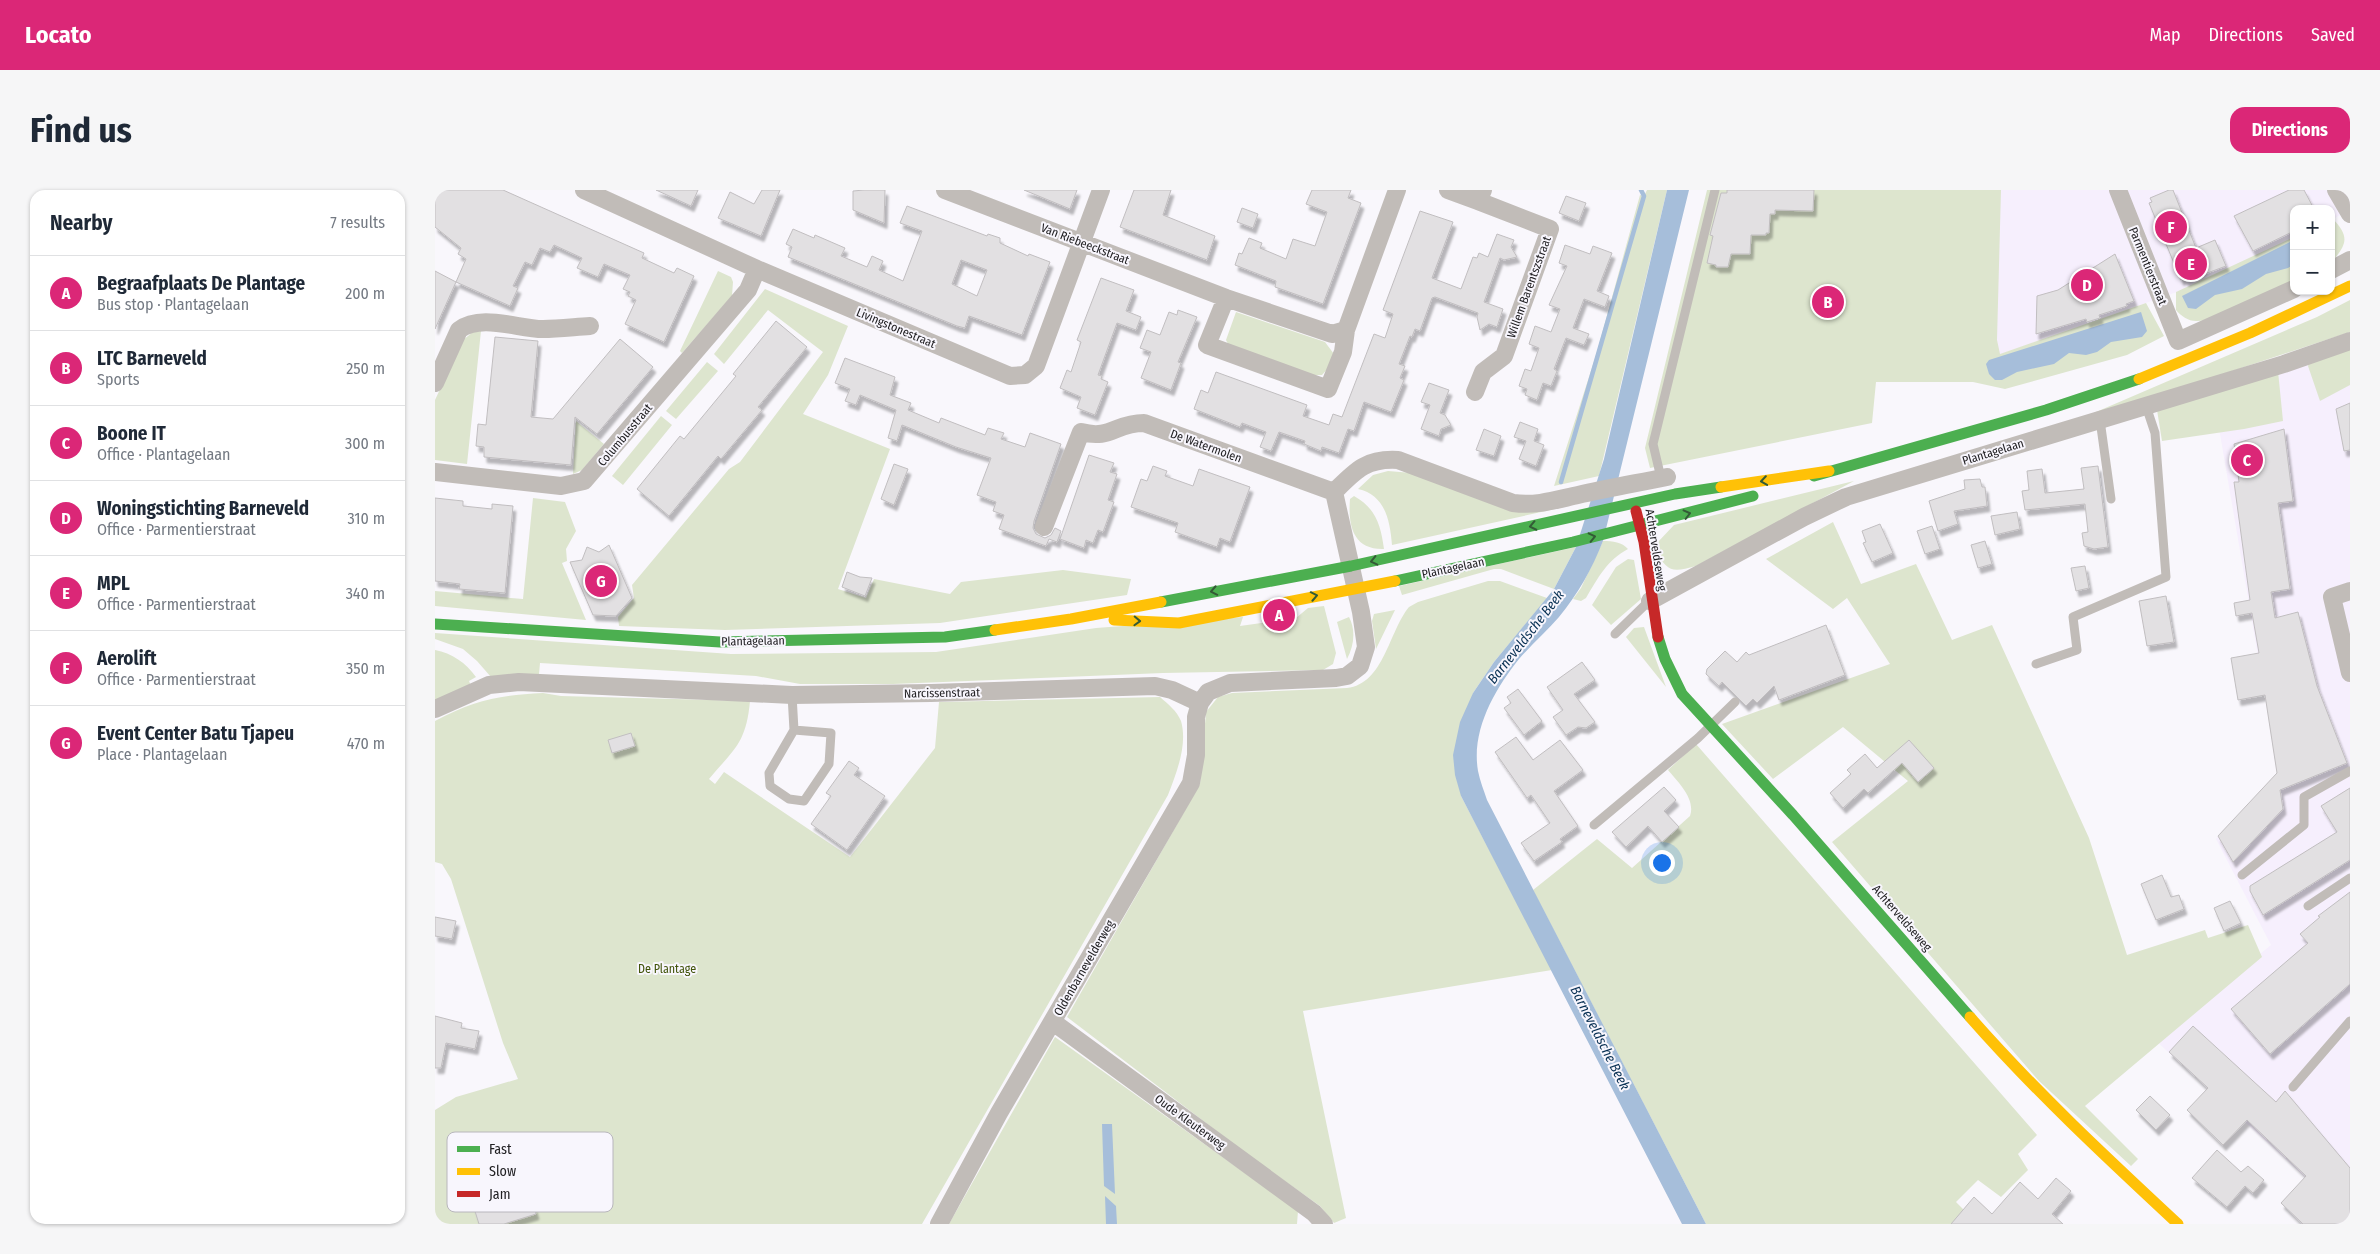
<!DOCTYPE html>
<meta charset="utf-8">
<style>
body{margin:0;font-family:"Fira Sans Condensed",sans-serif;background:#f6f6f7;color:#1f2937}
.controls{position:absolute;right:15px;top:15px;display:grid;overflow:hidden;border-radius:10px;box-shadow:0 1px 4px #0004}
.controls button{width:45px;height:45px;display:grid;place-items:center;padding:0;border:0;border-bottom:1px solid #e0e1e3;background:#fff;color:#1f2937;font:25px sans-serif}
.you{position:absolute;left:1226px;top:672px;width:18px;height:18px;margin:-12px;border:4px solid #fff;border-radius:50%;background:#1a73e8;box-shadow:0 0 0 8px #1a73e833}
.badge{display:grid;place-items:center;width:32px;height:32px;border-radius:50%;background:#db2777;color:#fff;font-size:16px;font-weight:700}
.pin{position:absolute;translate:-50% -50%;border:2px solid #fff;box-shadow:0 1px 5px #0006}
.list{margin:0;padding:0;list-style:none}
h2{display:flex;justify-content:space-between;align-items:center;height:65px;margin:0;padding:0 20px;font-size:21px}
h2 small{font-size:16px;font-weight:400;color:#747a83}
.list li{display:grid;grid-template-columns:32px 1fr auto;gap:15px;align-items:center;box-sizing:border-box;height:75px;padding:0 20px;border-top:1px solid #e0e1e3}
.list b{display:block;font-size:19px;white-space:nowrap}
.list p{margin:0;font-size:16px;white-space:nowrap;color:#747a83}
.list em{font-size:16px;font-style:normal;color:#747a83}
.map{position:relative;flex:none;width:1915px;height:1034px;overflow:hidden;border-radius:15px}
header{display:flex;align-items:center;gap:30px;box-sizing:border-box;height:70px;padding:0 25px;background:#db2777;color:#fff}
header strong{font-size:24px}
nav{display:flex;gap:28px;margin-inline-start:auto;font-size:18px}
.intro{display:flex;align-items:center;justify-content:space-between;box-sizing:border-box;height:120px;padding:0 30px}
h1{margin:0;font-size:35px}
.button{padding:12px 22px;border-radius:15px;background:#db2777;color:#fff;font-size:18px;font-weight:700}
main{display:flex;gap:30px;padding:0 30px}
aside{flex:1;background:#fff;border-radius:15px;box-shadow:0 1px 4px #0004}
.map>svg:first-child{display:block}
.industrial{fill:#f6effd}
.green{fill:#dde5ce}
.water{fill:#a6beda}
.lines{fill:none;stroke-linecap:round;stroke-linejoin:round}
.stream{stroke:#a6beda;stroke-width:4.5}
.building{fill:#e2e0e2;stroke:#c1bec0;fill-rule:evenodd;filter:url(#shadow)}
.lane{stroke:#c1bcb8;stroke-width:9}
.street{stroke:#c1bcb8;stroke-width:18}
.fast{stroke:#4caf50;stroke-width:11}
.slow{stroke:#ffc107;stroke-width:11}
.jam{stroke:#c62828;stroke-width:11}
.oneway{stroke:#335a36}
.labels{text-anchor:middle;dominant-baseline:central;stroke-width:4;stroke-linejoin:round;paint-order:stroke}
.street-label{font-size:12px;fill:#222124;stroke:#f8f6fd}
.park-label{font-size:12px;fill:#41540a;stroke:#f8f6fd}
.water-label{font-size:14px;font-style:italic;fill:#083053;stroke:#f8f6fd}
.key{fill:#f8f6fd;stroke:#b8b6bc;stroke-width:1}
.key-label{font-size:14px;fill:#222124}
</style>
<header>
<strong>Locato</strong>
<nav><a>Map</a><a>Directions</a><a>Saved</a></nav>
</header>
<div class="intro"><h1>Find us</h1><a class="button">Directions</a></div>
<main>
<aside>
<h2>Nearby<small>7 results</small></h2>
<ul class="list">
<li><span class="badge">A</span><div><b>Begraafplaats De Plantage</b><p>Bus stop · Plantagelaan</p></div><em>200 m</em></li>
<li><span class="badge">B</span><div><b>LTC Barneveld</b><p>Sports</p></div><em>250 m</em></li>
<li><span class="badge">C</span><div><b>Boone IT</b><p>Office · Plantagelaan</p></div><em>300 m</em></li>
<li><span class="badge">D</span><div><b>Woningstichting Barneveld</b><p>Office · Parmentierstraat</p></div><em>310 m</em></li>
<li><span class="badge">E</span><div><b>MPL</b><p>Office · Parmentierstraat</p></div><em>340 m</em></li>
<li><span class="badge">F</span><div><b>Aerolift</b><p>Office · Parmentierstraat</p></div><em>350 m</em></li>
<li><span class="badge">G</span><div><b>Event Center Batu Tjapeu</b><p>Place · Plantagelaan</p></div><em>470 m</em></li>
</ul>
</aside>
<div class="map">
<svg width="1915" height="1034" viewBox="0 0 1915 1034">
<defs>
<filter id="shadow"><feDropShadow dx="3" dy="5.5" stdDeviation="1" flood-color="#0004"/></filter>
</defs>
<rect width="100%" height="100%" fill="#f9f7fc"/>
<path class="industrial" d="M1564,0h351v20l-19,10v-11h-37v29l-117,54 -182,64z
M1915,159v875h-48l-21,-21 25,-25 -151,-138 116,-95 -55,-106 62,-66 -65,-380z"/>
<path class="green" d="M1212,0h20l-68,286 -45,10 43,-134 43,-157 4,1z
M1272,0h294l-4,150 3,14 146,-51 18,33 -37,19 -122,34 -32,-7h-97l-4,41 -222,45 -5,-20z
M1898,29c17,18 14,25 -2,44v-43z
M1859,47v44c-22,10 -76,41 -98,40 -8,0 -15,-5 -20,-11v-18z
M283,81l13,6 2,5 -1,14 -50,57 -2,-2z
M330,99l83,37 -20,49 -25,39 87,35 -52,140 28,9 8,-19 76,15 11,-12 102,-12 68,9 -4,16 -187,28 -215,7 -106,-4 -1,-9 16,-19 -2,-13 97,-116 11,-7 83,-110 -55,-42 -44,54 -10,-10z
M1915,110v32l-169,56 -92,27 228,-98z
M801,122l89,30 9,12 -3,11 -9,10h-11l-83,-31 -2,-4z
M46,141l-14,133 -32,-4v-60l28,-60 10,-8z
M1915,157v38l-30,16 -12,-35 1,-4z
M272,172l11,9 -42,48 -10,-8z
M1843,181l5,50 -39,8 -82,12 -5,-31z
M226,226l11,9 -49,60 -11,-9z
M141,231l28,23 -22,26 -9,4z
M953,281l24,2 152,34 -172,38c-2,-25 -7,-50 -34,-56l15,-14z
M1419,291l-158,85c-23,6 -29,7 -40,-16l1,-7 17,-18z
M919,306c22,12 27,30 30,53 -32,1 -36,-25 -34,-50z
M98,308l32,4 11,29 -10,18 1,12 -5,2 24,57 -151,-14v-15l88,8z
M1398,332l28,62 55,-20 36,76 40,-15 97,213 38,117 78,-25 3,8 40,-13 14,32 -177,149 53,53 -7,7 -92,-85 -207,-239 76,-61 -65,-54 -70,52 -51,-55 168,-60 -43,-66 -14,11 -67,-50z
M1168,351c10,0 19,1 25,8 -21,11 -30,29 -42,49l-5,3 -8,-2 8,-11z
M1141,357l-22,42 -53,-20h-7l-92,26 -3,-9z
M1193,369l6,1 7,39 -30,26 -19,-20 24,-38z
M1053,391h12l47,17 -53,64 -21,31 -12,103 91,174 -249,41 43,207 -12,5 -14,-17 -72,-51 -181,-138 133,-233 6,-72 12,-15 14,-4 115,-5c37,-4 42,-57 62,-81l9,-5z
M889,416l12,47 -3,11 -10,6 -160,3 -270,11h-93l-44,-8 -216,-13 -1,11 -48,3 -14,-16 -14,-12 -28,-10v-6l296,21 205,-2 160,-24 147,-11 -3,9 56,-8 12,-10z
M960,420l-19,39 -4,-28 2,-7z
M914,427c7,13 5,29 -2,42l-10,-37z
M1209,437l22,60 -40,-50 8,-9z
M0,460c17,3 31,13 41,27l-7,4 2,5 -36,16z
M108,503l18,3 189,5c-4,43 -16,48 -41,78l6,5 9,-12 126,85 85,-109 4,-46 221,-5c8,7 17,14 21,24 7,24 -5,53 -13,74l-246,429h-487v-114l21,-13 62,-18 -15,-36 -52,-164 -9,-15 -7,-2v-141c39,-21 64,-26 108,-28z
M1261,554l341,391 -19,19 10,16 -27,27 -23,-17 -22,22 9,9 -4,13h-255l-173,-334 64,-51 35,29 58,-52c6,-17 -12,-34 -22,-46z
M620,847l243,174 -1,13h-348z"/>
<path class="water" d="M1232,0h22l-86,351c-11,28 -25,53 -44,76 -12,14 -27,27 -40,42 -24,30 -48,71 -41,112 2,10 6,20 9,29l219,424h-24l-221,-428 -6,-21 -2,-20 7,-33 13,-29 21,-31 60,-73 22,-42 28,-88z
M1859,50v24l-6,4 -22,6 -24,15 -27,6 -19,14 -8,-1 -6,-12z
M1706,122l6,19 -5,6 -31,5 -14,10 -11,3 -17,-2 -15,11 -37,8 -15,8h-7l-6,-6 -3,-10 3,-4z
M667,934h10l3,70 -11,-8z
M670,1006l11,10 1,18h-11z"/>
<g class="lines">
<path class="stream" d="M1126,292l83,-286 -3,-6"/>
</g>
<path class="building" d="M0,0h68l141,63 -2,5 32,15 3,-5 17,8 -30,66 -39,-18 11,-24 -8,-4 2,-4 -7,-3 7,-14 -26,-11 -6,13 -21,-9 5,-10 -28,-13 -4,7 -10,-4 -8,17 -7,-3 -12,24 5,2 -8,18 -54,-24 -21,47v-58l21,11 10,-23 -8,-5 3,-6 -26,-21z
M221,0h42l-7,16z
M327,0h18l-19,46 -43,-18 12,-26 24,12z
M429,0h21l-1,33 -31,-13v-19z
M589,0h53l-7,19z
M699,0h37l-8,25 52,21 -8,24 -87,-33z
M877,0h39l-3,8 13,5 -38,101 -48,-17 1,-6 -41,-16 4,-12 3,1 7,-16 13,5 -2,5 26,11 7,-20 22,7 12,-34 -21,-8z
M1292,0h87l-1,21 -38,-1v4h-5l-1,19h-3v2h-15l-1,19h-19l-3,13h-12v-2l-9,-2 6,-27 -3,-1 11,-42h6z
M1734,0h4l23,58 19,-8 11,26 -40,15 -2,-3 -3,2 -32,-77 3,-1 -2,-4z
M1854,0h15l10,19h-20v22l-41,20 -19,-35z
M1131,6l20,7 -7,18 -20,-8z
M472,16l80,30 1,-2 12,4v5l28,13 1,-2 21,8 -28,73 -53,-19 -4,12 -8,-2 -169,-69 4,-10 -6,-3 7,-15 21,9 1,-3 30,13 -4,8 26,11 5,-11 11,5 -4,9 24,11 19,-50 -22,-8zM526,70l26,10 -10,26 -25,-12z
M807,18l16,6 -5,14 -16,-6z
M985,21l33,11 -21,56 29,11 12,-32 4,1 2,-5 9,4 9,-23 17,6 -3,7 6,10 -13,3 -4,-2 -16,44 19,7 -6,18 -8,-3 -9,6 -3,-13 1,-4 -43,-16 -3,1 -12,33 -5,-2 -3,8 -2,-1 -11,28 6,2 -5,12 4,2 -13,32 -27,-10 -10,29 -6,-2 -9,24 -17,-6 -1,4 -17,-7 1,-3 -26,-9 -8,19 -11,-4 6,-15 -24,-9 -2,4 -46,-18 7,-19 7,3 8,-21 91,33 -4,11 26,9 4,-11 9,3 32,-83 11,4 8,-24 -10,-4z
M1130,55l25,9 3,-8 19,7 -15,38 12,5 -4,11 -21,-8 -11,29 16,6 -5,11 -18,-7 -12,31 3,2 -6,15 -8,-3 -6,17 -12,-5 2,-6 -8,-3 6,-17 6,2 8,-23 -10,-4 6,-18 16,6 9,-23 -11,-4 18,-39 -8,-3z
M1680,64l19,47 -8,3 1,2 -28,9 1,3 -13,4 -1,-3 -50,15 1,-38 21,-6z
M666,88l33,12 -8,21 15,6 -5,13 -19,-7 -19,52 4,1 -1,3 7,3 -13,33 -18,-7 4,-11 -21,-9 7,-18 4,2 10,-30 -4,-2z
M743,120l19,7 -19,45 3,1 -10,27 -30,-12 10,-26 -11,-4 7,-18 13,5 9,-23 8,3z
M341,131l31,26 -49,60 4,3 -41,49 -3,-3 -49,60 -32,-27 43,-53 4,3 52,-63 -3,-2z
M60,147l43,4 -7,76 22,2 67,-80 33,28 -56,67 -22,-17 -4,48 -87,-8v-10l-8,-1 2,-22 8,1z
M410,168l50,19 -5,18 21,8 -3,7 31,13 2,-5 44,17 3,-7 16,5 -3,6 24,8 5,-14 31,11 -27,77 -1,7 3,6 9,4 6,-3 4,-7 6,3 -4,11 -8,-3 -3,7 -47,-17 5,-14 -11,-4 3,-9 -19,-7 14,-37 -35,-11 -54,-22 -5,16 -9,-3 8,-28 -36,-15 -4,10 -11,-4 5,-12 -15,-6z
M994,193l20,7 -9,23 5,2 6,10 -10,4 -2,7 -18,-7 9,-24 -9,-3z
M1915,213v47l-6,1 -8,-42z
M1085,232l18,7 -4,12 10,4 -8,21 -17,-7 7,-18 -12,-4z
M1049,239l17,7 -7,20 -18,-6z
M1849,239l9,72 -15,2 12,86 -19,3 4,26 23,-6 19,74 30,77 -67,27 3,19 -50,53 -15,-26 59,-63 -12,-78 -27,5 -7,-42 28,-5 -7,-40 -16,3 -2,-13 16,-3 -16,-118h5l-5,-38z
M654,265l25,8 -4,9 7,2 -9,26 6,2 -11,30 -5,-2 -5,13 -7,-3 -2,8 -24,-9z
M459,274l14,5 -14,36 -13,-6z
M718,276l14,5 -2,5 28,10 6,-17 51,18 -20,55 -10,-4 -3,9 -42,-15 3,-9 -47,-16 10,-28 6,2z
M1663,276l10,81 -14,2 -10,-3 -2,-13 6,-1 -3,-28 -60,6 -3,-19 7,-1 -2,-19 15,-2 3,24 39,-4 -3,-21z
M1545,289l2,8h3l2,19 -33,5 4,13 -20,7 -9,-30 36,-12 -1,-9z
M0,308l28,3v5l29,3v-5l21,2 -8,87 -46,-4 1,-5 -25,-3z
M1582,322l3,17 -25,6 -4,-19z
M1445,334l13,29 -21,9 -9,-19 3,-1 -4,-11z
M1497,336l8,23 -15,5 -8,-23z
M1550,351l7,23 -14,4 -7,-23z
M174,355l23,53 -16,18 -23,-1 -23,-53 12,-2 5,-13 12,5z
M1650,376l4,22 -13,3 -5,-23z
M412,382l13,5 12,1 -7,18 -23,-9z
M1731,406l8,46 -27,4 -8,-45z
M1391,435l19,50 -66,25 -5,-14 -17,17 -4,-4 -7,7 -24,-24 -3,4 -13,-12 1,-5 18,-18 12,11 9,-10 3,3z
M1147,472l13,18 -21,14 21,28 -9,6 -8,-1 -12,8 -13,-18 10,-7 -16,-23z
M1083,499l24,32 -18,14 -20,-27 7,-5 -4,-6z
M196,543l4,13 -23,7 -4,-13z
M1081,547l17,23 27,-20 23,30 -29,21 24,35 -18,13 2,3 -28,19 -13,-18 29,-20 -19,-28 -4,3 -32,-46z
M1474,550l25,28 -16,14 -16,-19 -34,30 -4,-4 -21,19 -13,-15 21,-19 -4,-4 18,-16 12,14z
M414,571l10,7 -5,7 31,21 -38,54 -36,-26 20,-28 -5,-3z
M1229,597l12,13 -12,11 15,16 -17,15 -14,-16 -22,21 -14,-15z
M1915,598v72l-87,55 -13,-24v-5l87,-54 -16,-26z
M1727,685l9,22 8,-2 5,14 -28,11 -15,-36z
M1915,702v92l-80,70 -39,-45 77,-66 -8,-9 20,-17 -2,-1z
M1795,711l11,22 -17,8 -10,-23z
M0,727l21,4 -4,18 -17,-3z
M0,826l27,7 -1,5 18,3 -4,18 -29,-6 -5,25h-6z
M1758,836l83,76 9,-11 65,77v56h-47l-22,-21 25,-27 -59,-56 -24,25 -36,-35 21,-22 -39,-36z
M1715,906l20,19 -14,15 -20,-20z
M1782,960l24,22 7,-6 16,14 -11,13 -8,-7 -18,21 -35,-29z
M81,961l20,63 -32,10h-25l-15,-48 23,-7 -1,-9z
M1621,988l15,13 -19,23 11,10h-112l23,-27 18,17 28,-32 18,17z"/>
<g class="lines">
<path class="lane" d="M1665,230l11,79
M1226,288l-8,-34 62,-254
M1180,444l33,-32
M1601,474l41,-14 -4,-33 93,-40 -11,-144 -9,-27
M357,505l2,35 -25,43 1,13 19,13 15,2 25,-37 2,-31 -37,-3
M1159,635l104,-87 37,-36
M1807,685l62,-50v-28l46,-26
M1873,716l42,-28
M1858,897l57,-66"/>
<path class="street" d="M149,0l173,79 253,107 15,-1 11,-9 65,-176
M510,0l281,108 106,36 14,-4
M1013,0l30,11
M1683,0l60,151 116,-52
M1901,0l14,24
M1896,80l19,-10
M791,108l-19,47 121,44 15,-37 3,-22 51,-140
M0,193l24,-53c22,-17 59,-1 84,-1 15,0 31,-2 47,-3
M1040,202l8,-20 21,-16 46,-127 -72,-28 5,-11
M0,282l126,14 23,-5 164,-191 9,-21
M899,302c21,-21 32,-34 64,-32l115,43c24,3 42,-3 65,-8 30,-7 60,-12 89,-18
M609,337l37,-95c30,8 34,-9 63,-9l190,69
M1915,401l-18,6 18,76
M1215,411l154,-84 42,-20 438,-133 66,-23
M0,519l54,-24 30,-3 273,13 139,-2 224,-7 17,4 28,13
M618,832l261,191 10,11
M504,1034l60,-111 192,-330 5,-28v-38l4,-14 8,-11 22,-9 106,-5 11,-2 13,-10 6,-19 -5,-35 -27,-120"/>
<path class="fast" d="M1379,286l232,-66 93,-31
M960,391l178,-39 180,-46
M726,412l190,-36 324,-72 46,-7
M0,434l285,18 225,-5 50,-7
M1223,447l7,22 17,35 111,121 177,202"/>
<path class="slow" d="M1704,189l111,-46 100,-47
M1286,297l108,-16
M679,430l65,3 216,-42
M560,440l76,-11 90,-17
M1535,827c65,74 136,140 208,207"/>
<path class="jam" d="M1201,321l8,31 14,95"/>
</g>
<defs><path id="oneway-chevron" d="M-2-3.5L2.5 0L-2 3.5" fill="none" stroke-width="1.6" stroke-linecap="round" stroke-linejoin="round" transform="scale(1.25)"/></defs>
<g class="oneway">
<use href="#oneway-chevron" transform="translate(1329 291) rotate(172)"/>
<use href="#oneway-chevron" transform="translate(1252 324) rotate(-14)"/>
<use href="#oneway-chevron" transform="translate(1098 336) rotate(168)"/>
<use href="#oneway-chevron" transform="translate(1157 347) rotate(-13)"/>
<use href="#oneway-chevron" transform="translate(939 371) rotate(167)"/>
<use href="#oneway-chevron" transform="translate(779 401) rotate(169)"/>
<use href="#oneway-chevron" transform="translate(879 406) rotate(-11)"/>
<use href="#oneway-chevron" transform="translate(702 431) rotate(2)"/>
</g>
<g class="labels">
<g class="street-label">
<text transform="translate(650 54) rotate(21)">Van Riebeeckstraat</text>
<text transform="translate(1713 76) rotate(68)">Parmentierstraat</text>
<text transform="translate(1094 97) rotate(-70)">Willem Barentszstraat</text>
<text transform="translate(461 138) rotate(23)">Livingstonestraat</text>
<text transform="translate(190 245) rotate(-50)">Columbusstraat</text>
<text transform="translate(771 256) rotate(20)">De Watermolen</text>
<text transform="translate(1558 262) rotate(-17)">Plantagelaan</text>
<text transform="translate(1221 360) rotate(81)">Achterveldseweg</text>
<text transform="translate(1018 378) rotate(-12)">Plantagelaan</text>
<text transform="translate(318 451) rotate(-1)">Plantagelaan</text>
<text transform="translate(507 503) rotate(-1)">Narcissenstraat</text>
<text transform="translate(1467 728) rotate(49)">Achterveldseweg</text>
<text transform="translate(649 778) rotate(-60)">Oldenbarnevelderweg</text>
<text transform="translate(755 932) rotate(36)">Oude Kleuterweg</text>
</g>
<g class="park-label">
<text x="232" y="779">De Plantage</text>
</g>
<g class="water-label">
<text transform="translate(1091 447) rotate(-52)">Barneveldsche Beek</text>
<text transform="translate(1165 848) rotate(63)">Barneveldsche Beek</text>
</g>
</g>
<rect x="12" y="942" width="166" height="80" rx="8" class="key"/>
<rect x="22" y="956" width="23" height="6" fill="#4caf50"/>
<rect x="22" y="978" width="23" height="7" fill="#ffc107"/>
<rect x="22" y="1001" width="23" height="6" fill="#c62828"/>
<g class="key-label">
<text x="54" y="964">Fast</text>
<text x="54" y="986">Slow</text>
<text x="54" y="1009">Jam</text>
</g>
</svg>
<div class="controls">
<button>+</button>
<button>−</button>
</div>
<div class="you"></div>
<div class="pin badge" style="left:844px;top:425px">A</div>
<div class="pin badge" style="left:1393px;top:112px">B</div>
<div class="pin badge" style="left:1812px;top:270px">C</div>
<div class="pin badge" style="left:1652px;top:95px">D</div>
<div class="pin badge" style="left:1756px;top:74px">E</div>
<div class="pin badge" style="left:1736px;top:37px">F</div>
<div class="pin badge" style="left:166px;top:391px">G</div>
</div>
</main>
